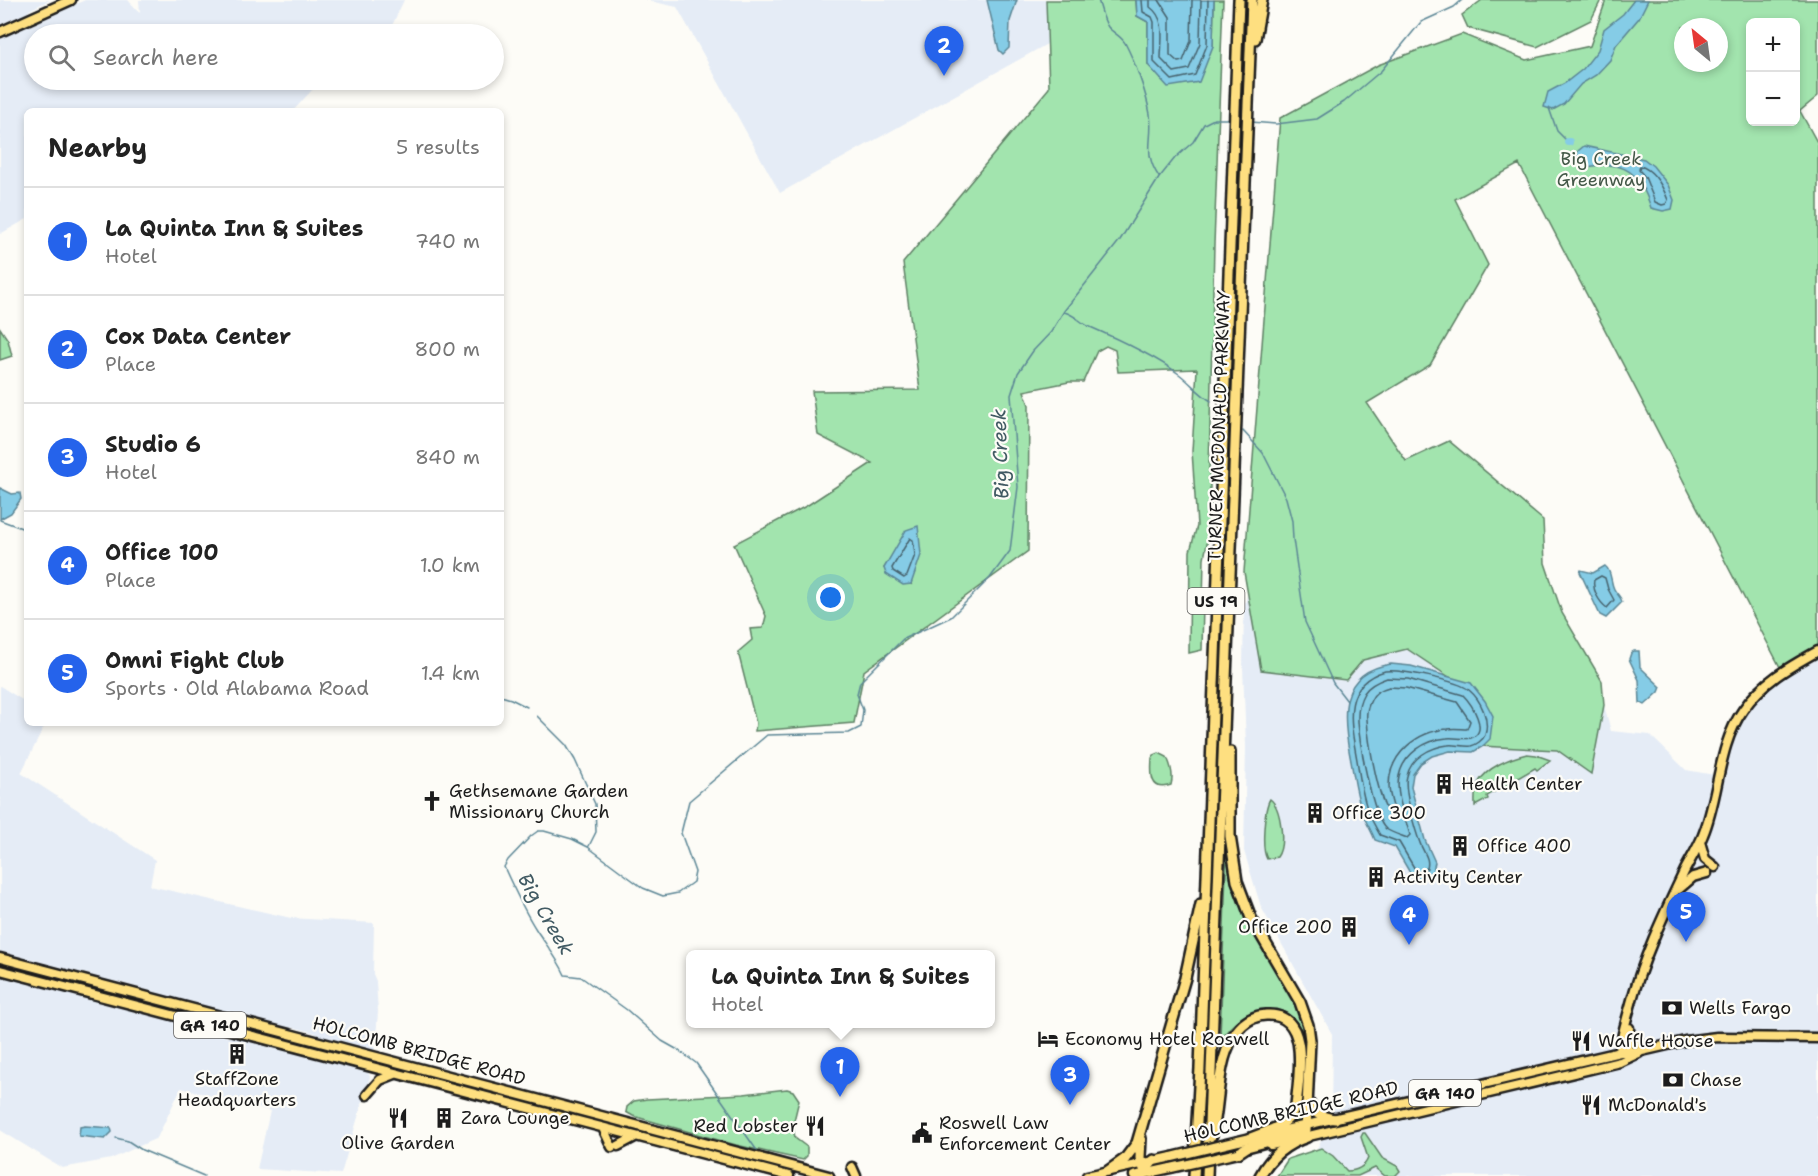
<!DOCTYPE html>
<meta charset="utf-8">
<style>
body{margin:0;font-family:"Shantell Sans",sans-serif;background:#f2f2f2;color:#222}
.controls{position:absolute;right:18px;top:18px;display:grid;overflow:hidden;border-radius:9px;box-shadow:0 3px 9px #0003}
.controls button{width:54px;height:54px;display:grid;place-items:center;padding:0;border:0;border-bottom:2px solid #e0e0e0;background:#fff;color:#222;font:30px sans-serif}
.compass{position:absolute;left:1674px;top:18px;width:54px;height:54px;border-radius:50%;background:#fff;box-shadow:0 3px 9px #0003;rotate:331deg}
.you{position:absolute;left:831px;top:598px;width:21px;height:21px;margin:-15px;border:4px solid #fff;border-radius:50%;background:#1a73e8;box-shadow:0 0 0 9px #1a73e833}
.badge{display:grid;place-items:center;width:39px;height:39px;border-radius:50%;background:#2563eb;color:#fff;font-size:20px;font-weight:700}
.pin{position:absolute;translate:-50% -50px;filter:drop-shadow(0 2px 3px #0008)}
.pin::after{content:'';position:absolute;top:32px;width:21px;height:18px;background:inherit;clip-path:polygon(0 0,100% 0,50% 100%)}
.popup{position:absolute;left:686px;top:950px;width:309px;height:78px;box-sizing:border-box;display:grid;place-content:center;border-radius:9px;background:#fff;filter:drop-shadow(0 2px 4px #0005);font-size:20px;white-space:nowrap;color:#767676}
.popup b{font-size:22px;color:#222}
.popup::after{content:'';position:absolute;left:50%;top:100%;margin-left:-12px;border:12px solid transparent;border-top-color:#fff}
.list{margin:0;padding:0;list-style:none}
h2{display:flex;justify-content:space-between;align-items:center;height:78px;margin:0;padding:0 24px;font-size:26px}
h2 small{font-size:20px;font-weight:400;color:#767676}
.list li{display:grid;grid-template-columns:39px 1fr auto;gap:18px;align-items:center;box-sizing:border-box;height:108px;padding:0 24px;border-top:2px solid #e0e0e0}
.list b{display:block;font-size:22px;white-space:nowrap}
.list p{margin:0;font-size:20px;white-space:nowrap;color:#767676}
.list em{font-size:20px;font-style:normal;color:#767676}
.icon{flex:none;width:33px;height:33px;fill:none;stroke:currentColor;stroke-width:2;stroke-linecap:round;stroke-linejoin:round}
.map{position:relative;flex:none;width:1818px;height:1176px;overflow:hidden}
.search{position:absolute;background:#fff;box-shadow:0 3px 9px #0003;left:24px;top:24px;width:480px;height:66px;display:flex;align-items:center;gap:15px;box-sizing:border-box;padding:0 21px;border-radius:33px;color:#767676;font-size:22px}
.panel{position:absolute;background:#fff;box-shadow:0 3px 9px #0003;left:24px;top:108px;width:480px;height:618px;border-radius:9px}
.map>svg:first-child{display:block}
.built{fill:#e5ecf6}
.green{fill:#a2e4ae;stroke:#5f8065;stroke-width:1.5;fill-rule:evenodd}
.water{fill:#85cce6;stroke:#5b8695;stroke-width:1.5}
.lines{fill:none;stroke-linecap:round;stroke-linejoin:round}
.shore{stroke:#46626d;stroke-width:1.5}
.stream{stroke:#5b8695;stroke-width:1.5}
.river{stroke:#85cce6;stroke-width:8}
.major-casing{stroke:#1c1c1c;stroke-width:13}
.highway-casing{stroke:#1c1c1c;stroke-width:14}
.major{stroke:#fedf80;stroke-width:8}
.highway{stroke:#fedf80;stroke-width:9}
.major-bridge-casing{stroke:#1c1c1c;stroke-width:13;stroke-linecap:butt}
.major-bridge{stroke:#fedf80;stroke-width:8}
.labels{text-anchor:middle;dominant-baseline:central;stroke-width:4.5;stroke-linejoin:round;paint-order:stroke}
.shield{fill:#fdfcf7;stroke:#605f5e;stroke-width:1.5}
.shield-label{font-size:16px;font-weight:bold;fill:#1c1c1c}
.park-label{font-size:18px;fill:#445848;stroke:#fdfcf7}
.street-label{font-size:18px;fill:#1c1c1c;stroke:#fdfcf7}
.poi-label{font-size:18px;fill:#1c1c1c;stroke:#fdfcf7;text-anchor:start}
.water-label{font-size:20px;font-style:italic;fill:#415a63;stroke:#fdfcf7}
</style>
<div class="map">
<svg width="1818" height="1176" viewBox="0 0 1818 1176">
<rect width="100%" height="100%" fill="#fdfcf7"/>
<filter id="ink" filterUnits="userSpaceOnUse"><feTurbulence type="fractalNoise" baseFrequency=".0167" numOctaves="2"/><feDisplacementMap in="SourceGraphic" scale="12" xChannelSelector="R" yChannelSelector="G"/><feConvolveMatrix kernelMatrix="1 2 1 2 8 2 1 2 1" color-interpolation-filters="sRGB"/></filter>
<g filter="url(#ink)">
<path class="built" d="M0,0h50l-19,9 -4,4 -27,12z
M85,0h43l12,13 -1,-13h265l-16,34h-354v46h287l-28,31h-266v108l-27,15v-195z
M645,0h401l1,44 -267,149 -103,-186z
M1257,563l346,147 1,-5 7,26 39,4 36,35 34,6 20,-64 19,-27 24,-17 35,-19v465l-3,2 3,6v54h-515l28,-55 1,-87 -71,-127 -17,-56 2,-105 -3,-79 1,-61z
M0,686l27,17v20h19l-25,50 134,87 -5,26 141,32 83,5 -1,51 3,7 2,31 -3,37 -6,2 -47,-13 -7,-5 -19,-5 -20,-1 -114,-31 -4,-3 -37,-10h-8l-113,-29z
M0,974l160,42 68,21h11l56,14 23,9h6l4,3 9,-1 30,8 3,7 -29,97 -84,-5 13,-58 -89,-23 -24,50 -46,21 -49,9 -62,-38z"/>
<path class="green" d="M1046,0h90l1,16 11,6v43l65,-19 1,-46h9l-9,244 -5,227 3,48 -8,39 -2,92 -13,3 1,-102 7,-25 -5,-75 5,-82 -79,3 -3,-22 -9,-4 -9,5 -14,31h-14l-45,9 5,14 -1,146 -164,120 -10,52 -99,8 1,-8 -18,-71 14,-12 -2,-11 13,-1 3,-12 -32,-72 74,-39 64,-42 -54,-28 -6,-44 108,-1 -17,-127 146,-175zM894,553l17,31 -27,-16z
M1482,0h119l-10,20 -54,27 -69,-19 -6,-13z
M1606,0h212v96l-18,15 18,33v505l-37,20 -262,-505 -64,35 33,66 -58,100 -63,38 39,58 43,-20 94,79 2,43 17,50 40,68 2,24 -13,69 -34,-24 -77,-4 -10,-55 -63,-42 -44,11 -17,20 -85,-10 -17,-98 36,-454 98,-53 84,-31 64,26 64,-14zM1750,22h46v100h-46zM1683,27h36v36h-36z
M0,328l8,12 4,16 -12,4z
M1159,753l8,4c4,9 7,18 4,28 -22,8 -20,-13 -19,-27l2,-3z
M1527,754l9,1 14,5 -13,10 -2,-2 -48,28 1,3 -13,7c0,-7 -1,-17 3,-23 9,-16 32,-25 49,-29z
M1270,799c11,8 16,46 7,58l-10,2c-6,-10 -3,-50 3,-60z
M1227,844h2l7,41 64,122 6,22 -2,93 -14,3c2,-5 7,-10 9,-15 4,-12 7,-63 4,-75 -14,-42 -63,-26 -81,3h-2z
M787,1089l6,2 6,9 -6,25 2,13 12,9v9l-4,4 -67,-15 -103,-29 -7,-4 1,-5 7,-6 13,-2 97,-5z
M1363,1133h2l17,25 15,8 3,5 -5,5h-10l-10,-8 -17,8h-81l11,-17 33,-11 12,8 14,15c9,0 18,-4 21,-13l-7,-21z"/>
<path class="water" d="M987,0h30l-7,21 -1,27 -6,6 -4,-4z
M1136,0h78l-1,46 -14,36 -31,5 -20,-22v-43l-11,-6z
M1634,0h14l-9,18 -23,27 -6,15 -14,15 -15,9 -17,20 -11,6 -9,-3 4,-15 17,-9 18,-14 15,-19 6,-21 19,-15z
M1584,146l60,13 9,7 15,19 6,15 -2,9 -9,2 -12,-3c-11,-35 -26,-49 -64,-41l-10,-11 1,-5z
M0,488l12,6 8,-1 1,6 -10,14 -11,6z
M918,526l3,29 -10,29 -8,1 -17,-11 -2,-6 22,-38z
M1605,566c7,5 5,15 9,23 3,6 7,7 8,13l-16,16 -6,-3 -20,-43 1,-2 12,3z
M1634,651h5l1,16 21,20 -2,5 -14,13 -5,-2 -1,-23 -10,-21 2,-6z
M1391,664l20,2 60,17 14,18 8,15 -3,23 -8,8 -9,5 -23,-1 -18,5 -11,7 -8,11 -2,13 14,53 10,22 -2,9 -14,8 -6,-1 -18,-31 -20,-7c-3,-8 -8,-16 -12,-25 -7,-19 -9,-39 -13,-59 -8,-40 -12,-84 41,-92z
M85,1126l26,2 1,4 -7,7 -26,-3 1,-9z"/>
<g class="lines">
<path class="shore" d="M1142,0l1,12 9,5 2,5v40l18,18 23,-5 12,-30 1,-45
M1150,0v7c17,12 11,34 11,52l13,13 15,-3 11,-26 1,-43
M1159,0l11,17v38l8,7 5,-1 8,-20 1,-41
M1640,166c14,4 23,21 28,34l-2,4 -4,1 -7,-3 -10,-25 -6,-7z
M910,538l3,2 2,15 -8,21 -3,2 -11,-7 -1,-3z
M1601,576l4,2 3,11 6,11 -7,8c-8,-6 -15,-18 -13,-28z
M1385,671c14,-2 74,10 84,19 12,10 21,30 16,45 -2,5 -9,10 -14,11 -7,1 -16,-2 -23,-1 -18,2 -37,13 -41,31 -4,12 8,54 13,67 3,9 10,15 7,25l-8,5 -3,-2 -17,-29 -19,-7c-4,-7 -8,-14 -11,-21 -7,-17 -9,-36 -12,-54 -6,-35 -17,-76 28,-89z
M1387,678l21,1 55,16c8,8 27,37 8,43 -8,2 -16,-1 -24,0 -21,2 -43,15 -48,38 -4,18 6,41 11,59l-3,3c-5,-2 -17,-6 -21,-9 -13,-10 -29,-95 -28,-113 0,-8 2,-16 6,-23 5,-8 14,-12 23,-15z
M1389,687l17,1 51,14 13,19 -3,8c-6,0 -13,-1 -19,0 -30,2 -59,24 -59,57 0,10 5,22 7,32l-2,3c-15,-11 -26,-83 -27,-102 -1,-6 1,-13 4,-19 3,-8 10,-11 18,-13z"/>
<path class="stream" d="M1098,0c3,8 5,20 10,27 5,6 13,9 17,16 10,19 21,49 25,71 4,27 -8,37 9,63
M1549,108l8,23 11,11
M1251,122l25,2 41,-5 27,-17 37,-31 40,-49 33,-15 8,-7
M1064,312c10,2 16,10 24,14 30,13 65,29 91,48 12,9 20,20 32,27
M1243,431l20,22 23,45 6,23 1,18 12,83 28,61 14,18
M0,520l27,10
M501,696l10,3 16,8
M537,716l29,29 9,15 20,44 1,28 -7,14
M116,1138l12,3 14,9 62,26
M758,1152l-62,-89 -18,-13 -16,-9 -35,-31 -46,-33 -16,-2c-7,-16 -18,-29 -28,-44 -13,-20 -23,-42 -33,-64l4,-7 23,-24 7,-5h6l28,8 16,8 55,41 20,8 15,-3 15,-11 2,-10 -14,-39 8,-32 78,-66 82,-2 12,-6 2,-17 -6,-16 3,-12 43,-43 48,-22 39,-39 20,-27 8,-64 -7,-92 7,-22 15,-22 18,-19 13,-21 56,-71 39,-62 16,-20 18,-16 11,-18 10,-5h17"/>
<path class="river" d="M1568,142h1"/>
<g class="major-casing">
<path id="major" d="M0,32l71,-32
M1700,842l5,17 10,8
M1679,889l14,-12 14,-4
M0,958l829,218
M0,970l789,206
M1629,1031l5,10 18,7
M1627,1051l2,-23
M1620,1052c1,-16 6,-30 10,-45 12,-47 33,-91 54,-135 6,-12 14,-24 19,-37 17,-41 14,-88 40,-125 19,-28 46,-43 75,-59
M367,1095l13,-15 15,-6
M603,1128l9,19
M1238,1141l382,-89 22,-1 43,-10 32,-4 101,1
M1271,1145l349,-83 19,-9
M618,1146l17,-9
M852,1167l4,9
M1087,1176l85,-19
M1134,1176l37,-8"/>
</g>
<g class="highway-casing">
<path id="highway" d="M1255,39l7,-39
M1230,752v84l7,45 14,37 49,84 8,23 2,15 -4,90 -6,3 -53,14 -9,6
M1309,1103c5,12 14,14 26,16
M1212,1135c8,-31 4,-69 21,-98 7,-12 18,-21 33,-22 45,-3 33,62 30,90 -7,21 -26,25 -45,33
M1141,1138l-1,20 4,11 8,4
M1108,1171l17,-12 12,-16 48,-165 16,-74
M1143,1176l4,-8 7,-8
M1194,1176l6,-108 39,-1068
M1207,1176l45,-1176
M1260,1176c10,-19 26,-32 47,-39"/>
</g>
<use href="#major" class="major"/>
<use href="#highway" class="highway"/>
<g class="major-bridge-casing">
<path id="major-bridge" d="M1172,1157l66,-16
M1171,1168l67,-15"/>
</g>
<use href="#major-bridge" class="major-bridge"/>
</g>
</g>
<defs>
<g id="building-bare" transform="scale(1.62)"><path d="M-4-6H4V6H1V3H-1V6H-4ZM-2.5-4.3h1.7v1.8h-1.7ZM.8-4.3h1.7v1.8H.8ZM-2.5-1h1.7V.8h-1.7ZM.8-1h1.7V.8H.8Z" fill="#1c1c1c" stroke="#fdfcf7" stroke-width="2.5" paint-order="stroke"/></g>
<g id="church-bare" transform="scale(1.62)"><path d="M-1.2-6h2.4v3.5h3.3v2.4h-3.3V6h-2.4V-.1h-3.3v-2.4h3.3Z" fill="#1c1c1c" stroke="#fdfcf7" stroke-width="2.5" paint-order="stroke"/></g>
<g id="bank-bare" transform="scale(1.62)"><path d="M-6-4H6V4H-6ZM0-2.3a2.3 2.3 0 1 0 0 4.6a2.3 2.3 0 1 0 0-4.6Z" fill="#1c1c1c" stroke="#fdfcf7" stroke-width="2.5" paint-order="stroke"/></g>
<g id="hotel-bare" transform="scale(1.62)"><path d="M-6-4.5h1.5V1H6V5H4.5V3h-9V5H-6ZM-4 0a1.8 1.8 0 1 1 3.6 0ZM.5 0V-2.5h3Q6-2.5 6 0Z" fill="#1c1c1c" stroke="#fdfcf7" stroke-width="2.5" paint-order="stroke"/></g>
<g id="restaurant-bare" transform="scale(1.62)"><path d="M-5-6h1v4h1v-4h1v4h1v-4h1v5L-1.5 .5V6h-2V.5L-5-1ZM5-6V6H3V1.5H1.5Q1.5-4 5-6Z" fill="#1c1c1c" stroke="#fdfcf7" stroke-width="2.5" paint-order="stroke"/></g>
<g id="civic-bare" transform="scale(1.62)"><path d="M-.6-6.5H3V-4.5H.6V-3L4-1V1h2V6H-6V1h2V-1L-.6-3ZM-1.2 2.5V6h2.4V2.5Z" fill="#1c1c1c" stroke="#fdfcf7" stroke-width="2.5" paint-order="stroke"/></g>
</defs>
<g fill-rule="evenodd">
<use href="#building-bare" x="1444" y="784"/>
<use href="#church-bare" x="432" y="801"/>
<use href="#building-bare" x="1315" y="813"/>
<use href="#building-bare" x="1460" y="846"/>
<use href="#building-bare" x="1376" y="877"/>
<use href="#building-bare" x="1349" y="927"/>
<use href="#bank-bare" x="1672" y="1008"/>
<use href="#hotel-bare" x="1048" y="1039"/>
<use href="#restaurant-bare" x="1581" y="1041"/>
<use href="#building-bare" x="237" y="1054"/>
<use href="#bank-bare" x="1673" y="1080"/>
<use href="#restaurant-bare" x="1591" y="1105"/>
<use href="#restaurant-bare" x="398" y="1118"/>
<use href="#building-bare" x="444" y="1118"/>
<use href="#restaurant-bare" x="815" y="1126"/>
<use href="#civic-bare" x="922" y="1133"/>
</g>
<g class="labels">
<g class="shield">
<rect x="1187.5" y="588" width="57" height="26" rx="4.5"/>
<rect x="174" y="1012" width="72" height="26" rx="4.5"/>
<rect x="1409" y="1080" width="72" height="26" rx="4.5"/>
</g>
<g class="shield-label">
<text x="1216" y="601">US 19</text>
<text x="210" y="1025">GA 140</text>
<text x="1445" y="1093">GA 140</text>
</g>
<g class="park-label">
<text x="1601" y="159">Big Creek<tspan x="1601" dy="21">Greenway</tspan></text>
</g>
<g class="street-label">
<text transform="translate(1219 426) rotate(-88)">TURNER MCDONALD PARKWAY</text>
<text transform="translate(419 1051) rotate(15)">HOLCOMB BRIDGE ROAD</text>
<text transform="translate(1291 1112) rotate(-13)">HOLCOMB BRIDGE ROAD</text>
</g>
<g class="poi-label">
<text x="1461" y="784">Health Center</text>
<text x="449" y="791">Gethsemane Garden<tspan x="449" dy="21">Missionary Church</tspan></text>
<text x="1332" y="813">Office 300</text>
<text x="1477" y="846">Office 400</text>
<text x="1393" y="877">Activity Center</text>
<text x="1332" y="927" text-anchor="end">Office 200</text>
<text x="1689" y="1008">Wells Fargo</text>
<text x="1065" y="1039">Economy Hotel Roswell</text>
<text x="1598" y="1041">Waffle House</text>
<text x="237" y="1079" text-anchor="middle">StaffZone<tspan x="237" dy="21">Headquarters</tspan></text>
<text x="1690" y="1080">Chase</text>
<text x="1608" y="1105">McDonald's</text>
<text x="461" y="1118">Zara Lounge</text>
<text x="939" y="1123">Roswell Law<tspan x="939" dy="21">Enforcement Center</tspan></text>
<text x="798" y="1126" text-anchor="end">Red Lobster</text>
<text x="398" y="1143" text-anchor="middle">Olive Garden</text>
</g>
<g class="water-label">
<text transform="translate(1000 454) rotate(-92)">Big Creek</text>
<text transform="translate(546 914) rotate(60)">Big Creek</text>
</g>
</g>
</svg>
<div class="controls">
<button>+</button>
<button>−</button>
</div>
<svg class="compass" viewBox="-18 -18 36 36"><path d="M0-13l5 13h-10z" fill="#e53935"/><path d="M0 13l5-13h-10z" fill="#767676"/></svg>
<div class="you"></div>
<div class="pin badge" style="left:840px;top:1097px">1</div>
<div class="popup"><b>La Quinta Inn &amp; Suites</b>Hotel</div>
<div class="pin badge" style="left:944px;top:76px">2</div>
<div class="pin badge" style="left:1070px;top:1105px">3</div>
<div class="pin badge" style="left:1409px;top:945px">4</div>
<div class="pin badge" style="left:1686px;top:942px">5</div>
<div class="search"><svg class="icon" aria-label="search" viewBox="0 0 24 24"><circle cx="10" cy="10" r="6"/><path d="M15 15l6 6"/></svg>Search here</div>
<section class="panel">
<h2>Nearby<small>5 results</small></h2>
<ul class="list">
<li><span class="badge">1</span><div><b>La Quinta Inn &amp; Suites</b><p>Hotel</p></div><em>740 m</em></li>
<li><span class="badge">2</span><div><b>Cox Data Center</b><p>Place</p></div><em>800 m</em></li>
<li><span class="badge">3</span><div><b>Studio 6</b><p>Hotel</p></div><em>840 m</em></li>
<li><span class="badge">4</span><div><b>Office 100</b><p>Place</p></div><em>1.0 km</em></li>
<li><span class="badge">5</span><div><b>Omni Fight Club</b><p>Sports · Old Alabama Road</p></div><em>1.4 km</em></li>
</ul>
</section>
</div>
